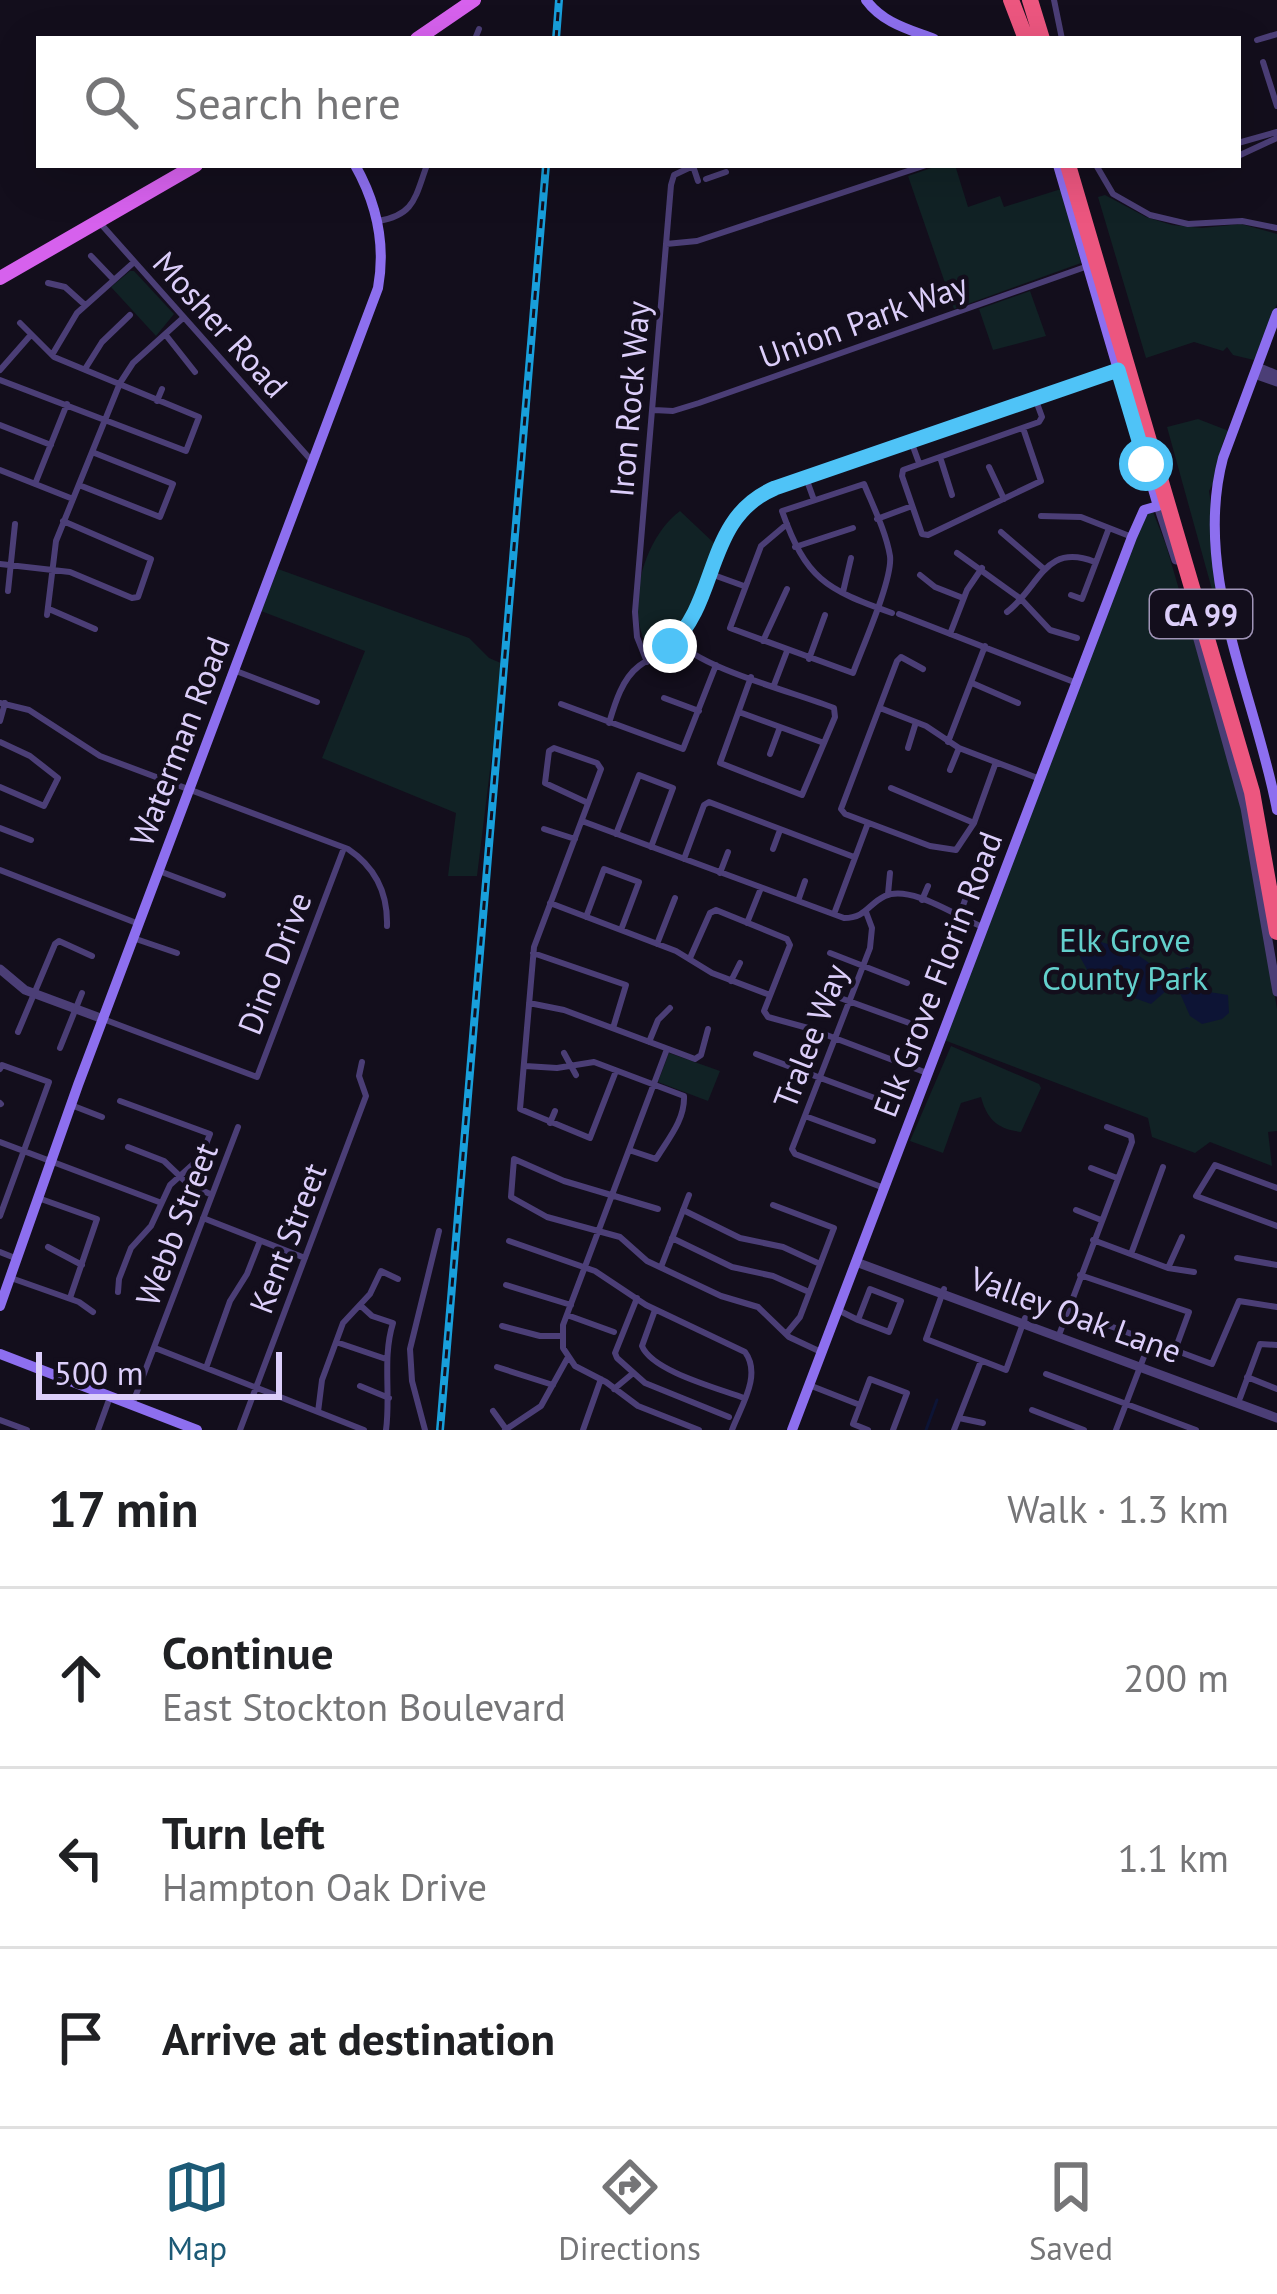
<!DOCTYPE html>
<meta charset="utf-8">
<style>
body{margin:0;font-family:"PT Sans",sans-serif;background:#f2f2f2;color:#202124}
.scale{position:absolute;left:36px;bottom:30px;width:246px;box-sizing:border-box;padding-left:12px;border:6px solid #dccefa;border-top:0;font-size:33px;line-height:42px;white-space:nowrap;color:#dccefa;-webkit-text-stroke:9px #130e1c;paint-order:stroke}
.stop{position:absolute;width:36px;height:36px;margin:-27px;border:9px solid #4fc3f7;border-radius:50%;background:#fff}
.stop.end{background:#4fc3f7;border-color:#fff;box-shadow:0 3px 12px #0008}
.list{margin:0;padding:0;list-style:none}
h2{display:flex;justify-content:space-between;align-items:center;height:156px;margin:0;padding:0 48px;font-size:51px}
h2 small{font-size:39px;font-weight:400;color:#757577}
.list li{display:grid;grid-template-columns:78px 1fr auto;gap:36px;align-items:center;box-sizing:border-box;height:180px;padding:0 48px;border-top:3px solid #e0e0e0}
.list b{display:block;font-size:45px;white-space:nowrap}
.list p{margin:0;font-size:39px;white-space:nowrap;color:#757577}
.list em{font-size:39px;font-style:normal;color:#757577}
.icon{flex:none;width:66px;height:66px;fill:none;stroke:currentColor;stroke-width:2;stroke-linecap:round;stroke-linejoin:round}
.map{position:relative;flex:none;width:1277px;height:1430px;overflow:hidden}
.search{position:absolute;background:#fff;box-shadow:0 12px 48px #0002;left:36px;right:36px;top:36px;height:132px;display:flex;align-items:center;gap:30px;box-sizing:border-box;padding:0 42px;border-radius:0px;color:#757577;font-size:45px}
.sheet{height:696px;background:#fff}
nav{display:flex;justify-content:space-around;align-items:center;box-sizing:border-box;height:168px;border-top:3px solid #e0e0e0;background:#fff;font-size:33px;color:#757577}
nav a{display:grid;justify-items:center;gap:6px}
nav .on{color:#1c5a76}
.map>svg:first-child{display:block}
.green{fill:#112225}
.water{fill:#0d1435}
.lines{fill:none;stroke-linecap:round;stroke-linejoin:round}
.stream{stroke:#0d1435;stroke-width:3}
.minor{stroke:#4b3e76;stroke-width:6}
.tertiary{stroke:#4b3e76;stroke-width:9}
.secondary{stroke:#8d6fef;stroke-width:10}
.primary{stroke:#d661ed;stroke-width:14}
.motorway{stroke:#ec567f;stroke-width:16}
.rail-casing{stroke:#189fdb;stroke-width:8}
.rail{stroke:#130e1c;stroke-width:3;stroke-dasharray:9;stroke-linecap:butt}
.route{stroke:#4fc3f7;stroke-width:15}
.labels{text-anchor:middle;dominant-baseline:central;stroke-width:9;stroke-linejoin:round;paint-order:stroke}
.shield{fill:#130e1c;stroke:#a094b7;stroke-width:3}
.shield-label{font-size:30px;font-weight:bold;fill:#dccefa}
.street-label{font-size:33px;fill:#dccefa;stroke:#130e1c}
.park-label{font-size:33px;fill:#63d0cc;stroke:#130e1c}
</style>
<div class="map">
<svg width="1277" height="1430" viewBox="0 0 1277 1430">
<rect width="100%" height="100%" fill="#130e1c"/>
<path class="green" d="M940,165h15l13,42 32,-11 4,11 57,-18 20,74 -127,46 -46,-133z
M1105,195l41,22 26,8 30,3 39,-4 36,10v70l-23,56 -21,-5 -6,-8 -4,4 -29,-9 -48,16 -48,-161z
M130,271h4l40,43 -18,22 -45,-49z
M1030,291l16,45 -53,14 -14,-41z
M1198,419l31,12c-12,14 -9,44 -20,60l25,166 -3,1 -64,-231z
M680,511l35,33c-17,39 -24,87 -64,109 -28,-40 -9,-114 29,-142z
M1153,512l13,33 80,274 31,190v122l-9,1 4,34 -62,-24 -15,11 -43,-16 -4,-19 -204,-78 201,-526z
M278,569l191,69 20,20 14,6 -26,212h-29l8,-63 -134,-55 43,-107 -104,-40z
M951,1046l88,38 2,4 -20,44c-24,-3 -34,-13 -40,-35l-20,6 -18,50 -33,-12z
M669,1053l51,18 -12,30 -50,-19z"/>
<path class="water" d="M1094,940l38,11 33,23 22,-7 8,3 8,21 25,4 1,18 -7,6 -20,5 -12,-8 -11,-25h-13l-15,13 -25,-9 -18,-16 -19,-6 -9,-16 1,-8z"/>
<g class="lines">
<path class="stream" d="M926,1430l11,-30"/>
<path class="minor" d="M1054,0l8,39
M475,39l4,-10
M1257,40l20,-6
M1263,62l14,44
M1238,143l39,-11
M1238,156l39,-18
M1096,165l17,29 37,21 38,9 54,-3 35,7
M706,179l20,-7
M378,221c37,-6 37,-24 49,-56
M100,223l211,237
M666,244l31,-3 229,-76
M91,256l23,24
M48,283l17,4 20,18
M165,334l30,38
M52,355l25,-42 56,-50
M85,369l17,-27 28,-27
M0,370l29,-33
M0,380l186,71 13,-34 -145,-60 -34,-34
M157,401l5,-12
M654,410l19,1 26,-8 389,-137
M0,425l51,20
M1023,428l18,53 -113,54 -6,-1 -20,-58 1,-6 136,-48 3,-5 -7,-19
M911,441l8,22
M940,457l12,38
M989,467l15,32
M0,470l73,29
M806,478l8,22
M35,484l32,-80
M79,485l81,32 13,-33 -81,-32
M1041,516l40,1 51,20
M877,519l35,-13
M787,524l-26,22 -31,82 123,45c9,-25 40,-94 37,-117 -4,-24 -17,-50 -26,-72l-82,27c24,68 43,78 110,102
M1001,532l43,37
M795,547l58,-19
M957,553l64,46 29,31 27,8
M0,564l70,8 62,26 6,-1 13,-38 -88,-38
M708,573l36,13
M920,575l15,12 28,11
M8,591l7,-67
M843,592l8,-34
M1071,595l11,4 27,-71
M49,609l46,20
M1007,612c33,-25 37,-70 88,-50
M899,614l175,68
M47,615l9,-74 64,-158 13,-20 50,-45
M950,634l17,-44 15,-22
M677,640c21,28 120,53 157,68l1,9 -33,78 -82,-32 31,-86
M763,641l24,-52
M809,659l16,-44
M647,662l-10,-25 -2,-25 36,-427 3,-10 19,-9 5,15
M923,669l-22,-12 -4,4 -56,148 4,5 85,32 26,4 18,-27 22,-61
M236,671l81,31
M972,683l46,20
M774,685l13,-34
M664,698l35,13
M0,703l29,7 71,46 248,93c27,18 40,44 39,77
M561,704l122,45 33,-84
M880,708l46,18 33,22 81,31
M739,712l85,31
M0,721l5,-18
M609,723c6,-20 13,-44 30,-57 16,-12 32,-17 44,-34 36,-49 27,-117 92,-144l342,-122
M0,742l30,14 28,22 -14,28 -44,-19
M948,742l37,-96
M908,748l8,-26
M770,754l10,-27
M950,770l9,-22
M891,788l83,35
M588,803l-43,-20 4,-32 5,-3 43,15 4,6 -67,178 -14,162 70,29 26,-67
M582,821l262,97c22,0 24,-14 41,-22 26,-12 74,22 98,31
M0,828l31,12
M544,829l31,10
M616,834l23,-59 34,13 -22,59
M773,849l7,-19
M684,859l20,-54 5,-3 145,55
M0,870l139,54
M159,871l64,24
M720,873l8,-21
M888,894l2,-21
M922,900l6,-14
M798,901l7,-20
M550,903l126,48 36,22 58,22
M866,912l6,16 -2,20 -78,201 3,5 89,34
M834,914l34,-91
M960,914l5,-14
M586,917l18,-48 35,13 -18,48
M747,923l14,-35
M133,938l44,15
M657,944l18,-46
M533,953l93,32 -13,43
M830,953l77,30
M690,958l20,-45 6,-3 71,29 3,6 -26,66 4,6 40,11 119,45
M731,981l9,-18
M818,990l94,34h9
M529,1003l35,7 131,49 6,-4 7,-26
M103,1019l154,58 87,-229
M18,1032l37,-88 4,-3 33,15
M649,1042l9,-22 12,-12
M60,1048l22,-55
M667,1049l-104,276v23l12,18 31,16 32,24 61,24
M564,1053l12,22
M756,1054l132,49
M525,1066l32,2 37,-6 90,34c1,24 -16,43 -28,63l-27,-9
M0,1069l2,-4 47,17 -49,134
M0,1103l1,1
M71,1105l31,12
M805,1116l68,25
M550,1123l5,-12
M0,1142l159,60
M128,1147l36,14 23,22 25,12
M1091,1168l26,10
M1277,1188l-62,-23 -19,31 81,30
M41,1199l56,20 -27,79
M773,1205l61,23 -34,89 -14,17
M658,1209l-94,-28 -50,-22 -3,38 36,20 73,20 27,24 74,35 37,11 31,30 32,15
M683,1210l57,28 43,9 37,17
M1076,1210l25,10
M203,1218l102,40
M672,1238l60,29 41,9 36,16
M1093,1240l75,28 26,4
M509,1241l86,30 51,34 99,47c17,23 -4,54 -13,78
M48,1247l34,18
M0,1252l15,6
M1131,1254l32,-87
M1237,1258l40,7
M661,1267l28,-72
M1168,1268l14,-31
M1080,1275l109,37 -14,38
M11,1278l68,24 14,10
M506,1285l65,20
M870,1289l31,12 -12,31 -31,-12z
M944,1289l-18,50 80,31 19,-52
M118,1292l1,-13 12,-31 20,-22 19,-41 31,-28 9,-23 -90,-33
M637,1298l-22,55 2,5 28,25 84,34
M360,1305l12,11 21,7c-11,35 -2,71 -7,107
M655,1310l-13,36c10,25 75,42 102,52
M838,1310l20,10
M1067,1310l145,54 27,-63 38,6
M567,1315l47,17
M502,1326l38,10h21
M1059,1335l73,-193 -1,-6 -24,-9
M336,1342l50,17
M155,1348l209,82
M497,1367l56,18
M206,1368l24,-67 17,-27 13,-33
M1046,1374l150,56
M1247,1377l30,12
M809,1385l51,20
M360,1386l29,12
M614,1389l18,-15
M1240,1398l20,-54 17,1
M132,1405l106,-278
M1032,1410l52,20
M493,1411l13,18
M318,1412l4,-32 21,-57 27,-29 11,-23 17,8
M959,1418l24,5
M0,1420l27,10
M98,1430l12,-33
M240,1430l126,-334 -7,-20 3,-14
M425,1430l-13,-49 -2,-32 29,-118
M505,1430l36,-24 26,-47
M583,1430l18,-51
M868,1430l-15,-6 17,-45 37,14 -14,37
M954,1430l27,-69
M1116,1430l34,-89"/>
<path class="tertiary" d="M1262,369l15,6
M1260,376l17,6
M1158,506l18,54
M1187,600l58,208 32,184
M0,969l25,21 78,29
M856,1262l421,156"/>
<path class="secondary" d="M866,0c17,23 42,29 68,39
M1277,313l-54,145c-31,116 33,239 54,352
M0,1306l78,-221 300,-797c8,-44 -1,-84 -23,-123
M0,1354l197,76
M792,1430l340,-893 12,-27 14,-4 -100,-341"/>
<path class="primary" d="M417,39l57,-39
M0,278l196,-113"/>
<path class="motorway" d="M1011,0l15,39
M1030,0l12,39
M1068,165l184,627 25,140"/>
<g class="rail-casing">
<path id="rail" d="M556,39l3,-39
M440,1430l106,-1265"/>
</g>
<use href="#rail" class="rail"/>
</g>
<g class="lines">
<path class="route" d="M670,646c50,-46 34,-128 105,-158l343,-118 28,94"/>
</g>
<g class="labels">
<rect class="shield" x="1150" y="590" width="102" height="48" rx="9"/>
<g class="shield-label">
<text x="1201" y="614">CA 99</text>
</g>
<g class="street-label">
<text transform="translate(863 320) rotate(-20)">Union Park Way</text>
<text transform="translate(221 324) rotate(48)">Mosher Road</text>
<text transform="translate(629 399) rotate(-85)">Iron Rock Way</text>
<text transform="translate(179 741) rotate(-69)">Waterman Road</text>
<text transform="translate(274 963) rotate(-69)">Dino Drive</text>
<text transform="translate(937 974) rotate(-69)">Elk Grove Florin Road</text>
<text transform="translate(810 1036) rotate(-69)">Tralee Way</text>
<text transform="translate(176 1224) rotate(-69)">Webb Street</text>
<text transform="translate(287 1238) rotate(-69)">Kent Street</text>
<text transform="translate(1076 1314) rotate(20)">Valley Oak Lane</text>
</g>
<g class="park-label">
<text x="1125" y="939">Elk Grove<tspan x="1125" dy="38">County Park</tspan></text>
</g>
</g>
</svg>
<div class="scale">500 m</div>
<div class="stop" style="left:1146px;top:464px"></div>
<div class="stop end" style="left:670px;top:646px"></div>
<div class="search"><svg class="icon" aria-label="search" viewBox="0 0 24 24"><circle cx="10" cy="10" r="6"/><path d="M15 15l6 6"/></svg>Search here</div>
</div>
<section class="sheet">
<h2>17 min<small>Walk · 1.3 km</small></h2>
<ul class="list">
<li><svg class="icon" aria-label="ahead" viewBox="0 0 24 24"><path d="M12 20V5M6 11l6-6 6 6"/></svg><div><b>Continue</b><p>East Stockton Boulevard</p></div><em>200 m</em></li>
<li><svg class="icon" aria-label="left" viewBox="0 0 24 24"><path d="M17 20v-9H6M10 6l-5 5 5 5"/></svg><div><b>Turn left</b><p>Hampton Oak Drive</p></div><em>1.1 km</em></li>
<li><svg class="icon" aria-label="arrive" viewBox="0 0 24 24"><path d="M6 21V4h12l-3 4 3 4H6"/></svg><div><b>Arrive at destination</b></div></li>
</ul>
</section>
<nav>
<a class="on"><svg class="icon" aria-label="map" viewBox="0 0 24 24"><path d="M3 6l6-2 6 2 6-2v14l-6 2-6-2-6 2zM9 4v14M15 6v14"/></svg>Map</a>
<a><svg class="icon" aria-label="directions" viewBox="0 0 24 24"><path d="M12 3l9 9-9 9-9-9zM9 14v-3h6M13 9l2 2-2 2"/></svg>Directions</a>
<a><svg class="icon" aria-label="saved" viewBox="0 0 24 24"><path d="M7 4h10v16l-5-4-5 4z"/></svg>Saved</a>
</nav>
